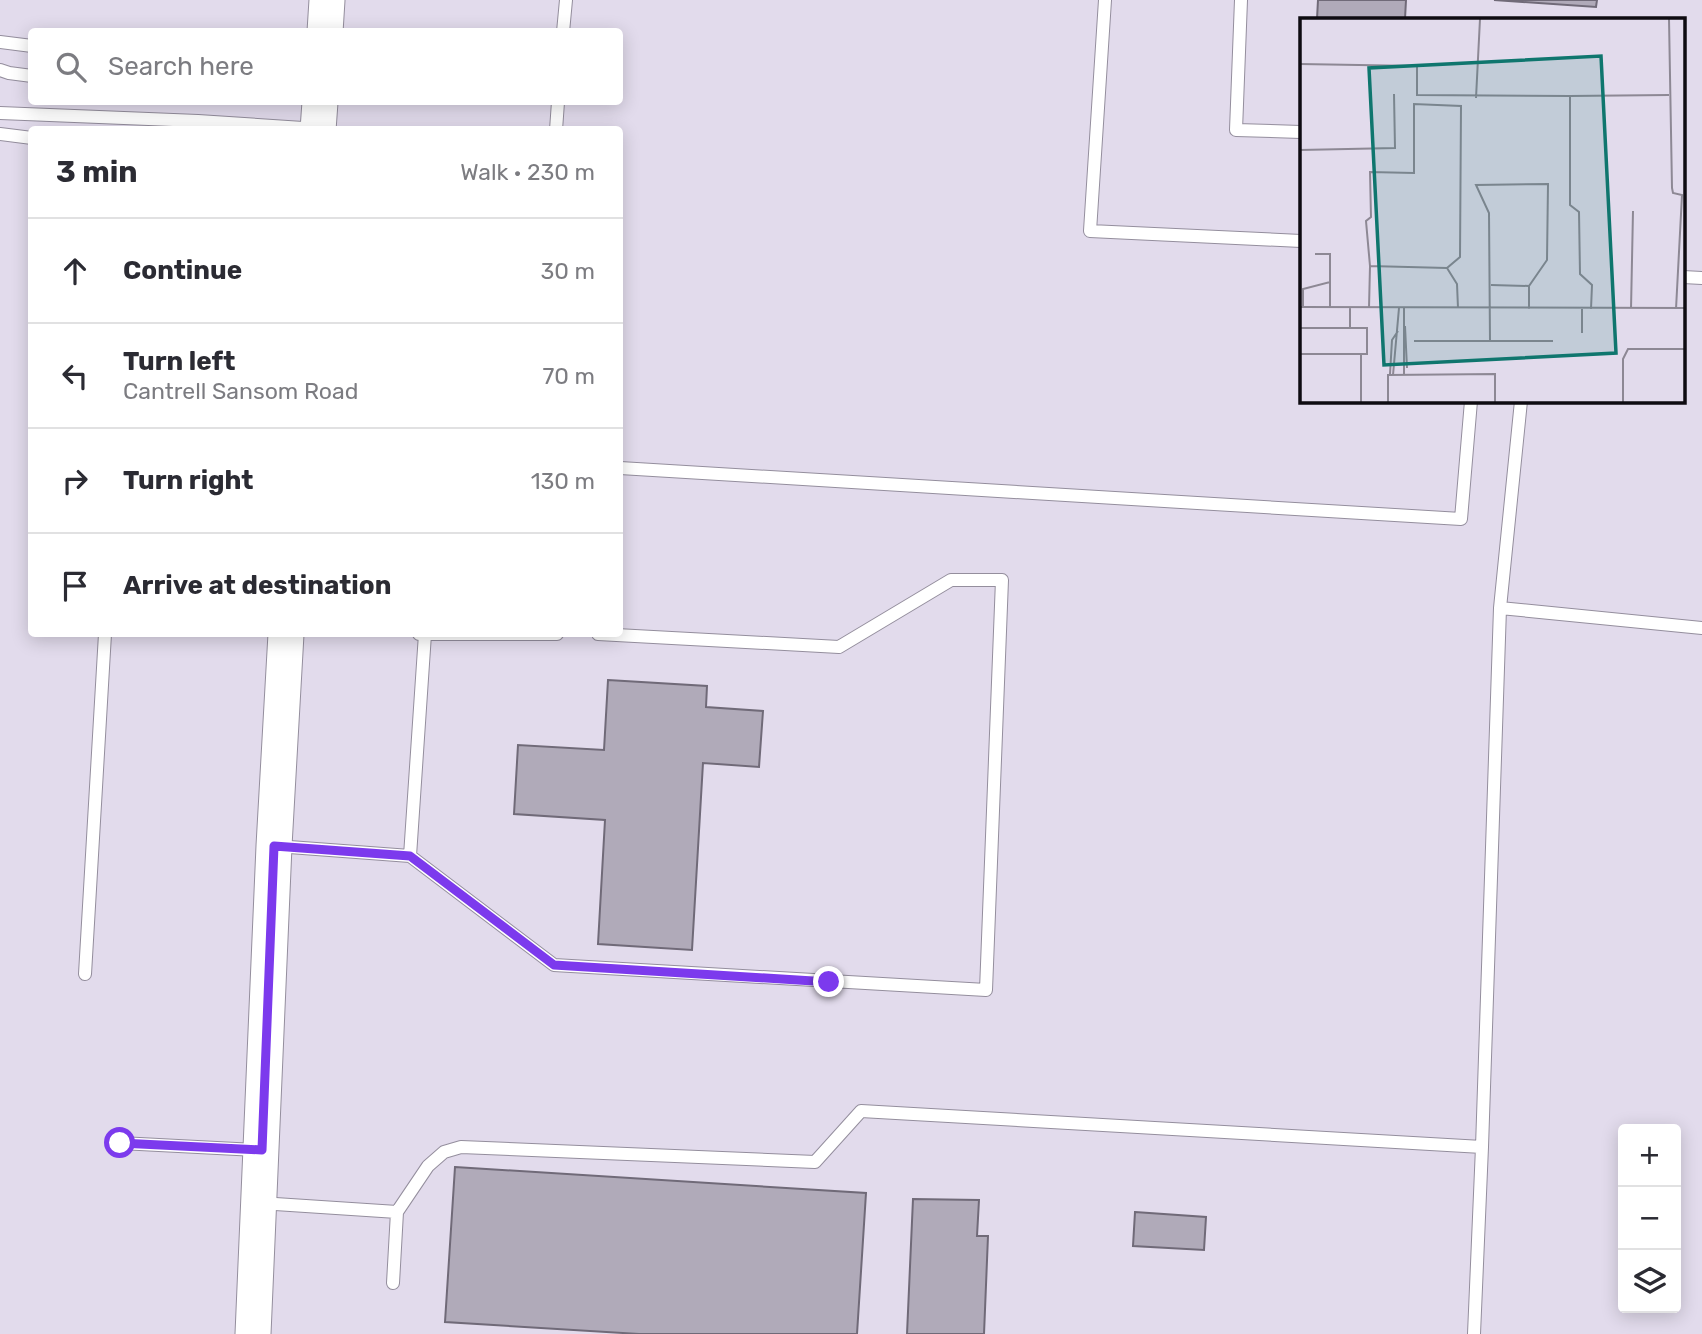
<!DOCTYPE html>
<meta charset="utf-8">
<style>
body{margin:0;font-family:Rubik,sans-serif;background:#f2f2f3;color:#2b2b33}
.controls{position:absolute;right:21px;bottom:21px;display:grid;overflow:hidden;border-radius:7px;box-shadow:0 4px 18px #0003}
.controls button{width:63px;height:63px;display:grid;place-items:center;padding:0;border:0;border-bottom:2px solid #e1e1e2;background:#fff;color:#2b2b33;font:35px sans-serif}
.stop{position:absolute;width:21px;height:21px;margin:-16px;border:5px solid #7c3aed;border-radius:50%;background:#fff}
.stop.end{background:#7c3aed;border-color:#fff;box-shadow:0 2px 7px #0008}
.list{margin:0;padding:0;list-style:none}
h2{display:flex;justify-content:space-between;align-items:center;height:91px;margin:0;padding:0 28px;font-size:30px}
h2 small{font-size:23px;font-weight:400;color:#7c7c81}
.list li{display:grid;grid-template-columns:46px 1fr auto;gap:21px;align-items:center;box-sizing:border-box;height:105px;padding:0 28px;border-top:2px solid #e1e1e2}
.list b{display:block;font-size:26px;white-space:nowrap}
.list p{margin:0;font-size:23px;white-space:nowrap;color:#7c7c81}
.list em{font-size:23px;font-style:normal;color:#7c7c81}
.icon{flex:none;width:38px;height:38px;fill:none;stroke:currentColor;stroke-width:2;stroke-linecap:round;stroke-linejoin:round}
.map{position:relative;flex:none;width:1702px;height:1334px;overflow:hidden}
.search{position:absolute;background:#fff;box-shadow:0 4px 18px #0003;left:28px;top:28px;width:595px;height:77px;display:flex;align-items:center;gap:18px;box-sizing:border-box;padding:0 24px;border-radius:7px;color:#7c7c81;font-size:26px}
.panel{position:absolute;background:#fff;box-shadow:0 4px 18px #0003;left:28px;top:126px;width:595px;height:511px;border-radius:7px}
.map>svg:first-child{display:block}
.building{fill:#b0aab9;stroke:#706a78;stroke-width:2}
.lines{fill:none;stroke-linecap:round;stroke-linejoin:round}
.service-casing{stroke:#948e9d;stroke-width:14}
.secondary-casing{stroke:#948e9d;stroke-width:37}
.service{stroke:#fff;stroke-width:12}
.secondary{stroke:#fff;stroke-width:35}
.route{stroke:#7c3aed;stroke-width:9}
.inset-road{fill:none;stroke:#8d8894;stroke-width:2}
.view{fill:#0f766e;fill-opacity:0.15;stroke:#0f766e;stroke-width:3.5}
.inset-edge{fill:none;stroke:#0e0b11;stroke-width:3.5}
</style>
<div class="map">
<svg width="1702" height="1334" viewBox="0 0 1702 1334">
<rect width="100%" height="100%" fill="#e2dbec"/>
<path class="building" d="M1318,0h88l-1,19h-88z
M1494,0h103l-1,7z
M608,680l99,6 -1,21 57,4 -4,56 -56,-4 -11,187 -94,-6 7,-124 -91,-6 4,-69 86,5z
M455,1167l411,26 -9,141h-218l-194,-12z
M913,1199l66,1 -2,36h11l-4,98h-77z
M1135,1212l71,5 -2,33 -71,-4z"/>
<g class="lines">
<g class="service-casing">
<path id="service" d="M1105,0l-15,231 211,10
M1241,0l-5,130 65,2
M563,32l3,-32
M0,42l32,4
M0,70l9,3 23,3
M0,113l198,8 120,8
M556,130l2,-28
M0,134l32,4
M1683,277l19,1
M620,468l841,51 10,-118
M1500,608l202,20
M419,634h138
M276,846l134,10 15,-222
M410,856l144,109 432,25 16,-410h-51l-112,67 -241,-13
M85,974l20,-340
M120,1143l138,7
M1482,1147l18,-539 21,-207
M260,1203l137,9 31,-46 16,-14 17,-5 354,15 46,-51 621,36 -8,187
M393,1283l4,-71"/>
</g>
<g class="secondary-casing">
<path id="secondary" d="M325,32l2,-32
M318,130l2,-28
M253,1334l21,-488 12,-212"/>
</g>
<use href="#service" class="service"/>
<use href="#secondary" class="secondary"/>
</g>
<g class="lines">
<path class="route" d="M120,1143l142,7 12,-304 136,10 144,109 275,17"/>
</g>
<g transform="translate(1300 18)">
<rect width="385" height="385" fill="#e2dbec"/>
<path class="inset-road" d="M369,1l3,169 1,5 9,2 -6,114M0,46l117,2v29l153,1M176,80l4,-79M0,132l95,-2 -1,-54M15,236h15v28M70,248l-4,-45 5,-4 -1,-45 44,1v-69l47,2 -1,151 -13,11 10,16 1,24M191,267l38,1v23M0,289l385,1M3,289v-18l27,-7v26M69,290l1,-42 77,2M104,290v67M282,291v24M291,291l1,-24 -12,-11 -1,-62 -9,-7v-109l99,-1M331,291l2,-98M105,308l2,42M0,310h50v-20M50,310h17v26h-6v48M114,323h139M190,323l-1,-128 -13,-28 72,-1 -1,76 -18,26M0,336h61M90,356l2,-34 6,-9M93,357l6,-67M88,384v-27l107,-1v28M323,384v-43l5,-10h57"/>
<path class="view" d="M301,38l15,297 -232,12 -15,-297z"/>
<rect width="385" height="385" class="inset-edge"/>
</g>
</svg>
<div class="controls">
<button>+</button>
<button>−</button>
<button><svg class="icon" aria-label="layers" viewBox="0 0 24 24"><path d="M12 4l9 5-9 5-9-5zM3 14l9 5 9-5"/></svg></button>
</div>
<div class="stop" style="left:120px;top:1143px"></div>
<div class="stop end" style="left:829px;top:982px"></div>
<div class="search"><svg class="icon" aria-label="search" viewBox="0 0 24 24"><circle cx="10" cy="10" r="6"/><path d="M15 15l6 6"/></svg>Search here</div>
<section class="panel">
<h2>3 min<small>Walk · 230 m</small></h2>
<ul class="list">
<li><svg class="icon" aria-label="ahead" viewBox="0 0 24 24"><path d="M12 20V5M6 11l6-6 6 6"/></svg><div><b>Continue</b></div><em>30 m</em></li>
<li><svg class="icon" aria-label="left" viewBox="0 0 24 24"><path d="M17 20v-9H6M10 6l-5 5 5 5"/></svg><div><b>Turn left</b><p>Cantrell Sansom Road</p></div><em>70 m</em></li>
<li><svg class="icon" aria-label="right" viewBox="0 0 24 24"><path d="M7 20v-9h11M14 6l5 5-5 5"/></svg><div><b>Turn right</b></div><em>130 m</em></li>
<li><svg class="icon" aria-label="arrive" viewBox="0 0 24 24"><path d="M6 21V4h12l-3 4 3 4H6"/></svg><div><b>Arrive at destination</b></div></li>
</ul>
</section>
</div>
